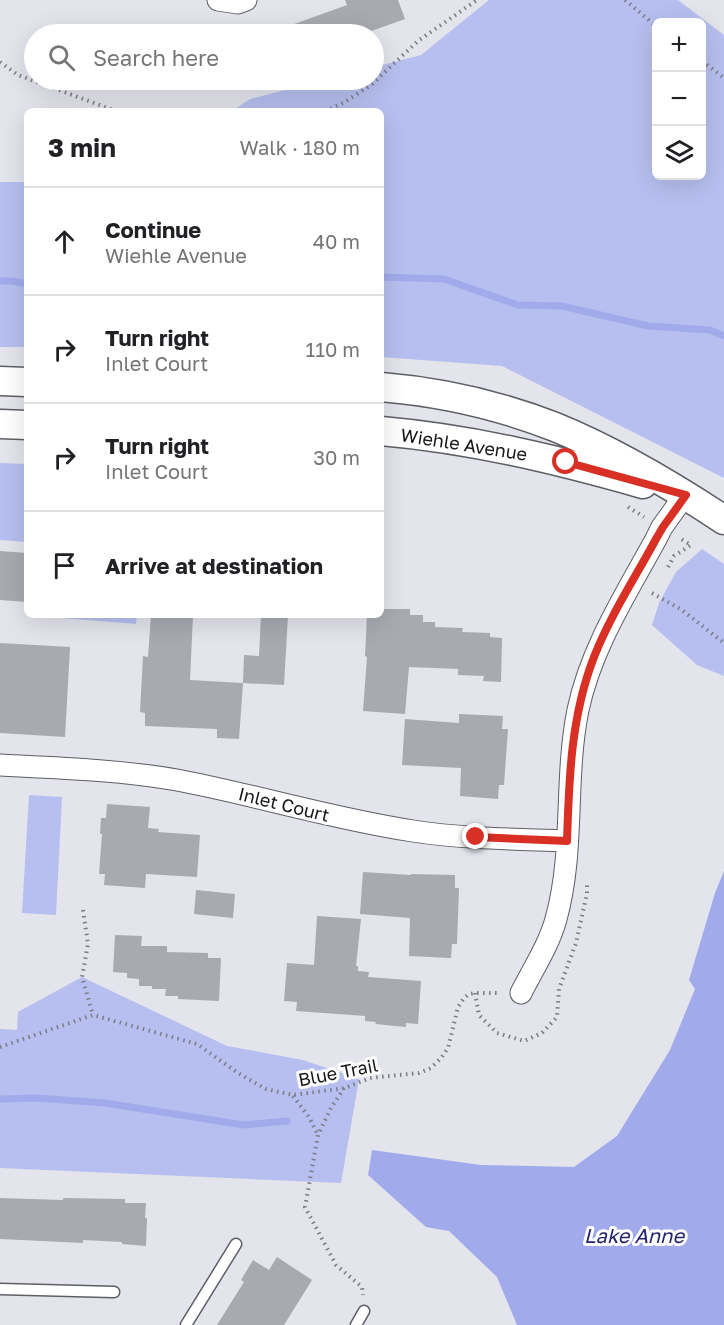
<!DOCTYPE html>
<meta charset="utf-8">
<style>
body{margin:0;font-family:"Golos Text",sans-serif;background:#f6f6f6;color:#202124}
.controls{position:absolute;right:18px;top:18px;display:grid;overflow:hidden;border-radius:9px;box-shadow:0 6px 24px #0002}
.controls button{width:54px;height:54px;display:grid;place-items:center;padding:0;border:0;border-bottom:2px solid #e0e0e0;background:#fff;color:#202124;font:30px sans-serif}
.stop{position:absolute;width:18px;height:18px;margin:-14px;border:4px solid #d93025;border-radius:50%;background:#fff}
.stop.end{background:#d93025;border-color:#fff;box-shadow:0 2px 6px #0008}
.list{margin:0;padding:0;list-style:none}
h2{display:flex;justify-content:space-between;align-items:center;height:78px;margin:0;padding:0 24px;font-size:26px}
h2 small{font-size:20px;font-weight:400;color:#757577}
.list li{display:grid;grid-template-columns:39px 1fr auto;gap:18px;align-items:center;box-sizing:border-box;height:108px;padding:0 24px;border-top:2px solid #e0e0e0}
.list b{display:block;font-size:22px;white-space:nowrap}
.list p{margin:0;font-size:20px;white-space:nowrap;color:#757577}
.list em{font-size:20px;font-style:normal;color:#757577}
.icon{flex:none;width:33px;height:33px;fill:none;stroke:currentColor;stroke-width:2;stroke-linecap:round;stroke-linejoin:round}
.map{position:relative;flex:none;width:724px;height:1325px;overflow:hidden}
.search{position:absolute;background:#fff;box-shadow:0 6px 24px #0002;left:24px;top:24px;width:360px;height:66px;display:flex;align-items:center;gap:15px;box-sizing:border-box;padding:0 21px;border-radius:33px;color:#757577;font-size:22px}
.panel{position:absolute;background:#fff;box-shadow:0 6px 24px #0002;left:24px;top:108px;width:360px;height:510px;border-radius:9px}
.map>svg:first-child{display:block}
.green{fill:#b6bfef;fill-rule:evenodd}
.water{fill:#a1abeb}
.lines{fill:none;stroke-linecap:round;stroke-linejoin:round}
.stream{stroke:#a1abeb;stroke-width:7}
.building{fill:#a8aab1}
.service-casing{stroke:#5d5f65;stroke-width:13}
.minor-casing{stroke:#5d5f65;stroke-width:23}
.secondary-casing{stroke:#5d5f65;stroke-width:31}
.path{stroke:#7c7d83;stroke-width:4;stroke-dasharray:1.5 4.5;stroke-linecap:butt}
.service{stroke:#fff;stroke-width:10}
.minor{stroke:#fff;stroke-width:21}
.secondary{stroke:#fff;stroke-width:28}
.route{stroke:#d93025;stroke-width:8}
.labels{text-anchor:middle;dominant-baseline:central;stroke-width:6;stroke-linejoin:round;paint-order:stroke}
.street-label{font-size:18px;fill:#151619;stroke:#fff}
.water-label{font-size:20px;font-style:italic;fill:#24236b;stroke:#fff}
</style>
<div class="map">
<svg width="724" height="1325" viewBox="0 0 724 1325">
<rect width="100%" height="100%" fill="#e3e4ec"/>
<path class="green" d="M489,0h189l46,35v443l-222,-112 -121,-9v-246h-149l18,-12 74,-19h50v-13l47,-12zM656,22h46v154h-46z
M0,182h27v165h-27z
M0,463l27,1v78l-27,-2z
M702,549l22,15v112l-27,-11 -45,-40 7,-22 17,-31z
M62,615h75l-1,9 -75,-6z
M29,795l33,2 -6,118 -34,-2z
M82,977l145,69 76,14 56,19 -18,104 -341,-15v-139l17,1 1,-18z"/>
<path class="water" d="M724,871v454h-207l-20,-48 -48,-46 -23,-4 -58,-52 4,-25 109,15 93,2 43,-31 53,-86 25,-61 -6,-9 26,-87z"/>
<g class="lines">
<path class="stream" d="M381,277l63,2 74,26 44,1 86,20 62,4 14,6
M0,281h12l15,3
M0,1099l37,-1 68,5 139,22 43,-4"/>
</g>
<path class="building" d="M345,0h53l7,19 -42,15h-91v-2l75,-27z
M0,551l27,2v49l-27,-2z
M381,609h29v6h13v7h12v5l28,1 -1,4 28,1v4l12,1 -1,44 -18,-1 1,-5 -26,-1v-6l-49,-2 -4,47 -42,-3 4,-54 -2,-1 2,-41h14z
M151,615h42l-3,65 53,3 -4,56 -22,-1v-9l-72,-3v-13l-5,-1 3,-56 5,1z
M261,615h27l-4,70 -41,-2 1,-28 15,1z
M0,643l70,4 -5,90 -65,-4z
M459,714l44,2 -1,13h6l-4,56h-5l-1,14 -38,-3 1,-28 -59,-3 3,-46 54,4z
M107,804l43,3 -2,21 11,1 -1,3 42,3 -3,42 -51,-3 -1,14 -41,-3 1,-11h-6l3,-40h-2l1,-16h5z
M363,872l48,3v-1l44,1v13h4l-2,56h-5l-1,14 -42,-2 1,-38 -50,-4z
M196,890l39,4 -2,24 -39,-4z
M317,916l44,3 -5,47h2v5l11,1 -1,5 53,4 -3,43 -12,-1v4l-31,-3 1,-2 -11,-1v-5l-69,-5 1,-9 -13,-1 3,-38 27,2z
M115,935l27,1 -1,10h26v6l41,1v5h13l-2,43 -41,-2v-3h-13l1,-7h-14v-3h-13v-7l-12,-1v-5l-14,-1z
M0,1198l63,2v-2l62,1v4h21l-1,15h2l-1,28 -24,-2v-2l-39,-2v3l-83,-4z
M277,1257l35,23 -28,45h-67l27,-43 -3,-2 12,-20 16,10z"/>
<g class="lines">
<g class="service-casing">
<path id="service" d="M0,1289l114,3
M186,1325l50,-81
M356,1325l8,-14"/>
</g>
<g class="minor-casing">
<path id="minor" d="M218,0l20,3 8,-3
M0,765c59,3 119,5 177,15 79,15 156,39 236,51 51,8 103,8 154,10
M521,993c12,-24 28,-48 35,-74 19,-68 8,-140 22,-209 13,-62 48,-116 78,-171l6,-12 23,-32"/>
</g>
<g class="secondary-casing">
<path id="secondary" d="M0,381l27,1
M381,387c60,5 118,18 174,40 59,24 116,58 169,93
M0,424l27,1
M381,431c91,8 174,28 262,53"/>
</g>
<path class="path" d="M625,0l31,26
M702,61l22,17
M0,62l18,13 98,36
M325,111l18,-8 28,-18 47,-44 59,-41
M628,507l16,10
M668,567l6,-11 17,-11 -12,-7
M652,593l30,17 42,33
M83,910l5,34 -6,33 11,38
M475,993l4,22 18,18 27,8 18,-8 15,-16 2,-28 17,-46 11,-50v-8
M0,1047l93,-32 104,29 41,29 28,16 27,6 52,-7 25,-10 49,-5 12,-5 10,-10 7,-10 10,-41 6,-9 5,-4 6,-1h26
M344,1088l-13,20 -13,27 -13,72 31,58 26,22 1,8
M293,1096l16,21 9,18"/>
<use href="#service" class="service"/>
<use href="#minor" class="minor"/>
<use href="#secondary" class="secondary"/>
</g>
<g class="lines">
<path class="route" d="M476,837l91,4c2,-63 4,-125 27,-184 16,-41 41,-79 62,-118l7,-12 23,-32 -120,-33"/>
</g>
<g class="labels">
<g class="street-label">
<text transform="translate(464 444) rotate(9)">Wiehle Avenue</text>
<text transform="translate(284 804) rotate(14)">Inlet Court</text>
<text transform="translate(338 1072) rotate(-11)">Blue Trail</text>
</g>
<g class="water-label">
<text x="634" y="1235">Lake Anne</text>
</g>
</g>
</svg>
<div class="controls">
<button>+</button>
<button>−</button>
<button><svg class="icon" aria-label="layers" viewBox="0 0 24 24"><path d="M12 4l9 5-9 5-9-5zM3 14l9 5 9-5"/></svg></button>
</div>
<div class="stop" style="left:566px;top:462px"></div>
<div class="stop end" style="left:476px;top:837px"></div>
<div class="search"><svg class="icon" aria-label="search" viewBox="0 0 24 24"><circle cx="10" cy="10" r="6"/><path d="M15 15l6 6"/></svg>Search here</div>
<section class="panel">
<h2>3 min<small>Walk · 180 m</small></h2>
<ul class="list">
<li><svg class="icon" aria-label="ahead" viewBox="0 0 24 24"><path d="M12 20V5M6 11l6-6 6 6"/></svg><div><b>Continue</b><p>Wiehle Avenue</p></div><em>40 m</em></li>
<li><svg class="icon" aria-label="right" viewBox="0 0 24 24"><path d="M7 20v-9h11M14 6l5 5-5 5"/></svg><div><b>Turn right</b><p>Inlet Court</p></div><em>110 m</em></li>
<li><svg class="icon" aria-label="right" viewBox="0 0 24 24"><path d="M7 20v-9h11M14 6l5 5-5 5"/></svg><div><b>Turn right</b><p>Inlet Court</p></div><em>30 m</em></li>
<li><svg class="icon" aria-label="arrive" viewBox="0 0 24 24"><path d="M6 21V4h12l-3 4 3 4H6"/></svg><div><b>Arrive at destination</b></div></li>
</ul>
</section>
</div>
